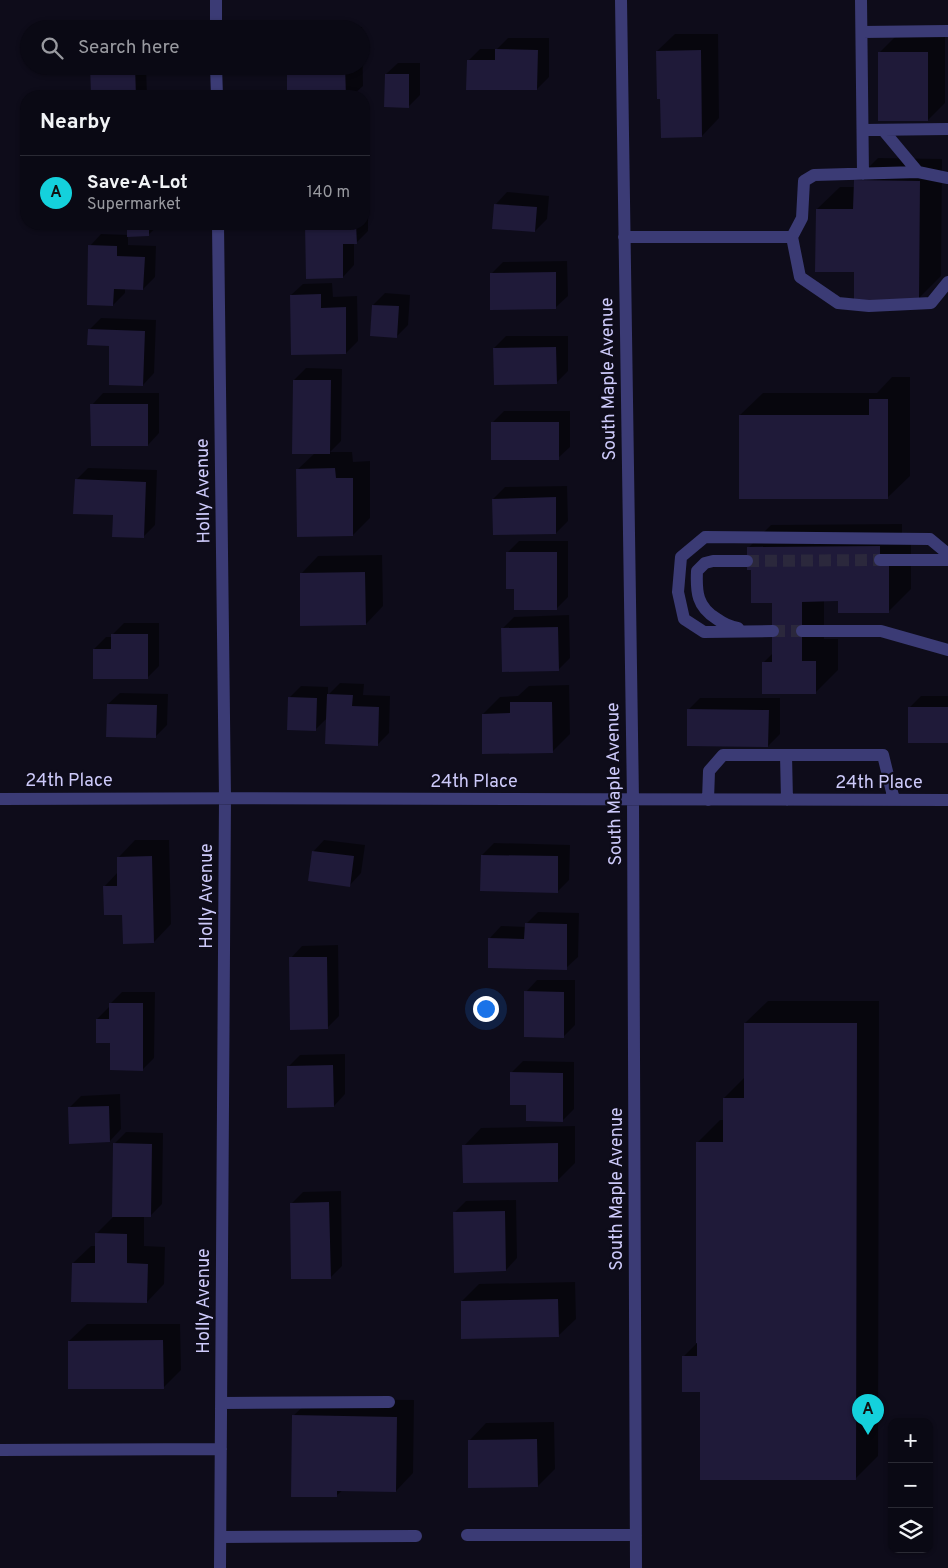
<!DOCTYPE html>
<meta charset="utf-8">
<style>
body{margin:0;font-family:Overpass,sans-serif;background:#181722;color:#f1f3f6}
.controls{position:absolute;right:15px;bottom:15px;display:grid;overflow:hidden;border-radius:10px;box-shadow:0 1px 4px #0004}
.controls button{width:45px;height:45px;display:grid;place-items:center;padding:0;border:0;border-bottom:1px solid #2a2a34;background:#0a0914;color:#f1f3f6;font:25px sans-serif}
.you{position:absolute;left:485px;top:1008px;width:18px;height:18px;margin:-12px;border:4px solid #fff;border-radius:50%;background:#1a73e8;box-shadow:0 0 0 8px #1a73e833}
.badge{display:grid;place-items:center;width:32px;height:32px;border-radius:50%;background:#14d1dc;color:#111;font-size:16px;font-weight:700}
.pin{position:absolute;translate:-50% -41px;filter:drop-shadow(0 1px 2px #0008)}
.pin::after{content:'';position:absolute;top:26px;width:18px;height:15px;background:inherit;clip-path:polygon(0 0,100% 0,50% 100%)}
.list{margin:0;padding:0;list-style:none}
h2{display:flex;justify-content:space-between;align-items:center;height:65px;margin:0;padding:0 20px;font-size:21px}
h2 small{font-size:16px;font-weight:400;color:#999aa0}
.list li{display:grid;grid-template-columns:32px 1fr auto;gap:15px;align-items:center;box-sizing:border-box;height:75px;padding:0 20px;border-top:1px solid #2a2a34}
.list b{display:block;font-size:19px;white-space:nowrap}
.list p{margin:0;font-size:16px;white-space:nowrap;color:#999aa0}
.list em{font-size:16px;font-style:normal;color:#999aa0}
.icon{flex:none;width:28px;height:28px;fill:none;stroke:currentColor;stroke-width:2;stroke-linecap:round;stroke-linejoin:round}
.map{position:relative;flex:none;width:948px;height:1568px;overflow:hidden}
.search{position:absolute;background:#0a0914;box-shadow:0 1px 4px #0004;left:20px;top:20px;width:350px;height:55px;display:flex;align-items:center;gap:12px;box-sizing:border-box;padding:0 18px;border-radius:28px;color:#999aa0;font-size:19px}
.panel{position:absolute;background:#0a0914;box-shadow:0 1px 4px #0004;left:20px;top:90px;width:350px;height:140px;border-radius:20px}
.map>svg:first-child{display:block}
.shadow{fill:#0007}
.building{fill:#1f1a39}
.lines{fill:none;stroke-linecap:round;stroke-linejoin:round}
.minor-tunnel{stroke:#2b283c;stroke-width:12;stroke-dasharray:12 6;stroke-linecap:butt}
.minor{stroke:#3b3b75;stroke-width:12}
.labels{text-anchor:middle;dominant-baseline:central;stroke-width:4.5;stroke-linejoin:round;paint-order:stroke}
.street-label{font-size:18px;fill:#cdcafa;stroke:#0e0c1a}
</style>
<div class="map">
<svg width="948" height="1568" viewBox="0 0 948 1568">
<rect width="100%" height="100%" fill="#0e0c1a"/>
<path class="shadow" d="M362,27l1,59 -11,10h-63l-1,-30h73v-37h-57l1,-1z
M675,34h43l1,84 -17,18 -41,-38 -4,-47z
M897,35h48v68l-17,17 -48,-68z
M508,38h41v39l-12,12 -69,-28 12,-12h17z
M398,63h22v32l-12,12 -22,-33z
M91,66h55l1,30h-44v-4z
M878,158l64,1 -1,117 -23,23 -62,-28 -39,-62 23,-22h15v-6z
M507,192l42,4 -2,23 -12,12 -39,-27z
M364,210h4v21l-12,12h-2v22l-11,12h-36l-1,-53h58z
M128,224h32l-12,11 -20,1v9l28,1 -1,31 -12,12 -18,-1v5l-12,12 -23,-59 11,-12 27,1z
M567,261l1,35 -12,11 -65,-33 12,-12z
M332,283l1,14 24,-1 1,45 -12,12 -55,-58 12,-11z
M385,293l25,2 -2,30 -12,12 -23,-32z
M101,318l55,2 -2,53 -11,12 -32,-40 -22,-15z
M506,336h62v35l-11,11 -63,-34z
M306,368l36,1 -1,72 -11,11h22l1,10 17,-1v57l-17,17 -56,-65 18,-17 -21,-73z
M892,377h18v99l-23,22 -147,-83 23,-22h114z
M103,393h56v40l-11,12 -56,-40z
M504,411h66v36l-12,11 -66,-35z
M88,468l69,2 -2,55 -11,11 -30,-22 -38,-34z
M567,486l1,35 -12,12 -63,-34 12,-12z
M902,524v20h9v45l-22,22 -50,-11h-15v39h14v31l-23,23 -52,-30 11,-11v-50l-22,-33 -3,-22 22,-22z
M519,541h49v56l-12,12 -40,-21 -9,-35z
M382,555l1,51 -17,18 -65,-50 17,-18z
M569,615l1,43 -12,12 -56,-41 12,-12z
M124,623h35v43l-11,11 -54,-28 12,-12h6v-2z
M340,683l24,1 -1,11 27,1 -1,37 -12,12 -50,-27 -12,12 -26,-32 12,-12 27,1v8z
M569,685l1,49 -17,17 -70,-37 17,-17 18,-1 11,-10z
M120,693l48,1 -1,31 -12,12 -47,-33z
M921,696h27v46l-39,-34z
M700,698h80v36l-12,12 -79,-37z
M135,840h34l2,84 -17,18 -30,-28 -20,-27 14,-15v-14z
M324,840l41,5 -4,28 -11,12 -37,-33z
M494,843l76,2 -1,35 -12,12 -75,-37z
M538,912l41,1 -1,44 -12,11 -76,-30 11,-12 25,1v-3z
M338,945l1,71 -12,12 -36,-70 11,-12z
M537,980h38v45l-12,12 -37,-45z
M122,992h33l-1,66 -11,11 -32,-27 -14,-23 12,-12h2v-4z
M768,1001h111l-1,455 -23,23 -154,-88 -18,-34 14,-14v-200l23,-23h4v-22l21,-21v-54z
M345,1054v40l-11,12 -46,-39 12,-12z
M523,1061l51,1v47l-12,12 -35,-17 -16,-31z
M120,1094l1,35 -11,12 -40,-34 11,-11z
M575,1126v37l-17,17 -94,-34 17,-18z
M126,1132l37,1 -1,71 -12,12h-6v30l21,1 -1,37 -17,18 -74,-39 18,-17h5v-12l17,-17 2,-74z
M341,1191l1,75 -12,12 -39,-74 12,-12z
M516,1200l1,58 -11,12 -52,-57 12,-12z
M575,1282l1,37 -18,17 -96,-35 17,-17z
M87,1324h93l1,46 -18,18 -94,-47z
M311,1399l103,1 -1,73 -17,18 -53,-1 -7,6 -43,-80z
M554,1422l1,47 -17,17 -69,-45 17,-18z"/>
<path class="building" d="M495,49l43,1 -1,40h-71l1,-30h28z
M701,50l1,87 -41,1 -1,-39h-3l-1,-48z
M878,52h50v69h-50z
M90,66h45l1,30h-34v-3l-11,1z
M287,66h58l1,30h-59z
M385,74h24v34l-25,-1z
M854,180l66,1 -1,119h-65v-28h-39l1,-63h37z
M494,204l43,3 -2,25 -43,-3z
M127,224h22v12l-22,1z
M305,224h51l1,20h-14v34l-37,1z
M88,245l29,1v10l28,1 -2,33 -29,-1 -1,17 -26,-1z
M556,272v37l-66,1v-37z
M321,294v14l25,-1v47l-55,1 -1,-60z
M372,305l27,1 -2,32 -27,-2z
M88,329l57,2 -2,55 -34,-1v-39l-22,-1z
M556,347l1,37 -63,1 -1,-37z
M293,380h38l-1,74h-38z
M869,399h19v100h-149v-84h130z
M90,404h58v42h-57z
M491,422h68v38h-68z
M335,468l1,10h17v58l-56,1 -1,-68z
M75,479l71,3 -2,56 -32,-1 1,-22 -40,-1z
M556,497v37l-63,1 -1,-36z
M880,546v20h9v47h-51v-12l-36,1v59h14v33h-54v-32h10v-59h-21v-33h-4v-23z
M506,552h51v58h-43v-21h-8z
M365,572l1,53 -66,1v-53z
M558,627l1,44 -57,1 -1,-44z
M111,634h37v45h-55v-30h18z
M327,694l26,1 -1,11 27,1 -1,39 -53,-2z
M288,697l29,1 -1,33 -29,-1z
M510,702h42l1,51 -71,1v-40l28,-1z
M107,704l50,1 -1,33 -50,-1z
M908,707h40v36h-40z
M687,709l82,1 -1,37 -81,-1z
M312,851l42,5 -4,31 -42,-6z
M481,855l77,1v37l-78,-2z
M152,856l2,87 -31,1 -1,-29h-18l-1,-29h14v-29z
M525,923l42,1v46l-79,-2v-30l36,1z
M289,957h38l1,72 -38,1z
M524,991l40,1v46l-40,-1z
M109,1003h34v68l-33,-1v-27h-14v-24h13z
M744,1023h113l-1,457h-156v-88h-18v-36h15v-13h-1v-201h27v-44h21z
M333,1065l1,42 -47,1v-42z
M510,1072l53,1v49l-37,-1v-16h-16z
M109,1106l1,36 -41,2 -1,-37z
M113,1143l39,1 -1,73h-39z
M558,1143v39l-95,1 -1,-38z
M329,1202l2,77h-40l-1,-76z
M505,1211l1,60 -52,2 -1,-61z
M95,1233l32,1v29l21,1 -1,39 -76,-1 1,-39h23z
M558,1299l1,38 -98,2v-38z
M163,1340l1,49h-96v-48z
M292,1415l105,2 -1,75 -59,-1v6h-46z
M537,1439l1,48 -70,1v-48z"/>
<g class="lines">
<path class="minor-tunnel" d="M747,561l133,-1
M773,631h29"/>
<path class="minor" d="M216,0v29
M621,0l12,800 3,768
M861,0l2,174
M862,32l86,-1
M216,66l1,30
M863,130l85,-1
M883,130l35,42
M218,224l7,574 -5,770
M624,237h168l10,-19 2,-37 10,-6 104,-3 30,6
M792,237l8,40 38,26 31,3 62,-3 17,-21
M880,560h68
M738,628c-9,-1 -14,-4 -21,-9 -20,-12 -21,-27 -20,-48l8,-8 8,-2h34
M773,631l-69,1 -20,-13 -6,-27 3,-35 24,-20 225,2 18,15
M802,631h79l67,19
M786,755l1,45
M0,799c316,-2 632,1 948,1
M708,800l1,-29 14,-16h160l11,45
M221,1403l168,-1
M0,1450l221,-1
M467,1535h169
M221,1537l195,-1"/>
</g>
<g class="labels">
<g class="street-label">
<text transform="translate(609 379) rotate(-91)">South Maple Avenue</text>
<text transform="translate(204 491) rotate(-91)">Holly Avenue</text>
<text x="69" y="781">24th Place</text>
<text x="474" y="782">24th Place</text>
<text x="879" y="783">24th Place</text>
<text transform="translate(615 784) rotate(-91)">South Maple Avenue</text>
<text transform="translate(207 896) rotate(-90)">Holly Avenue</text>
<text transform="translate(617 1189) rotate(-90)">South Maple Avenue</text>
<text transform="translate(204 1301) rotate(-90)">Holly Avenue</text>
</g>
</g>
</svg>
<div class="controls">
<button>+</button>
<button>−</button>
<button><svg class="icon" aria-label="layers" viewBox="0 0 24 24"><path d="M12 4l9 5-9 5-9-5zM3 14l9 5 9-5"/></svg></button>
</div>
<div class="you"></div>
<div class="pin badge" style="left:868px;top:1435px">A</div>
<div class="search"><svg class="icon" aria-label="search" viewBox="0 0 24 24"><circle cx="10" cy="10" r="6"/><path d="M15 15l6 6"/></svg>Search here</div>
<section class="panel">
<h2>Nearby<small></small></h2>
<ul class="list">
<li><span class="badge">A</span><div><b>Save-A-Lot</b><p>Supermarket</p></div><em>140 m</em></li>
</ul>
</section>
</div>
